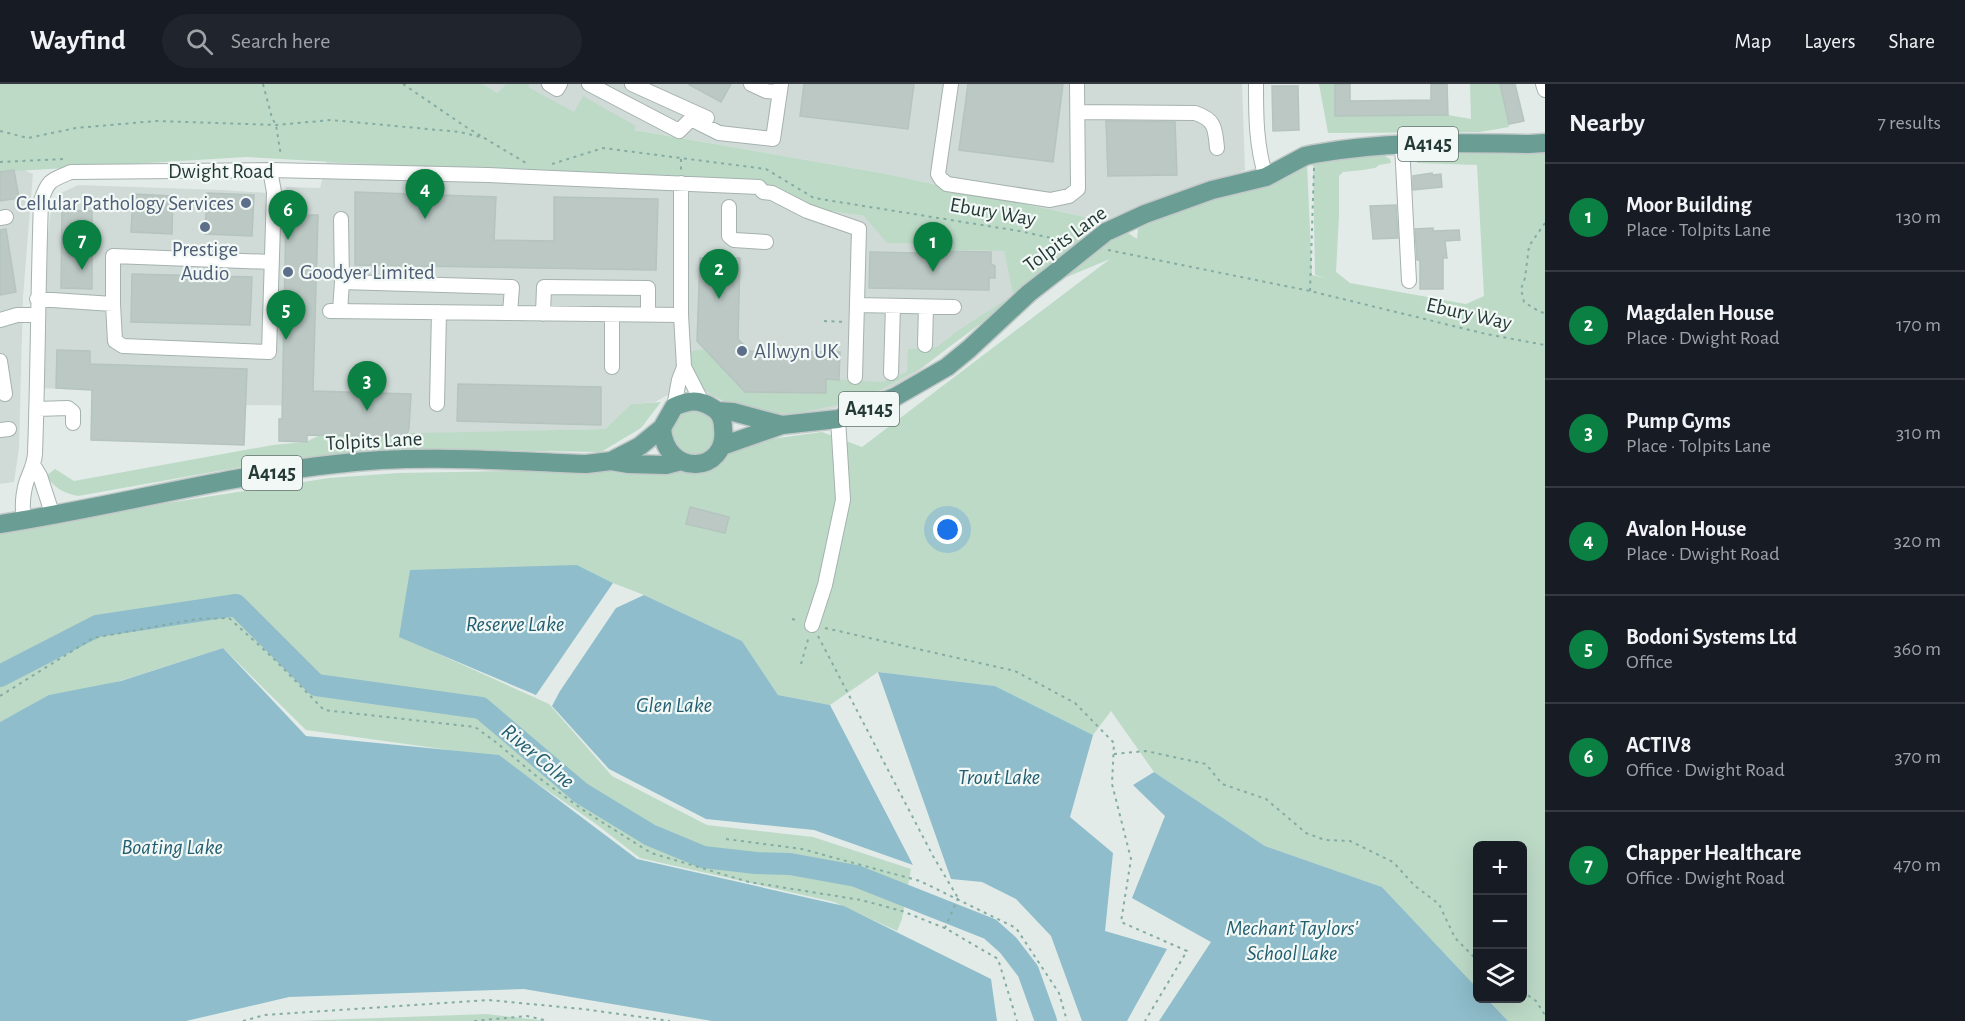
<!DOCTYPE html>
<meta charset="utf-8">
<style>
body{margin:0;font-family:"Alegreya Sans",sans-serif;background:#20242c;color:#f1f3f6}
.controls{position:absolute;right:18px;bottom:18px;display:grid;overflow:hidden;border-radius:9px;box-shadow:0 6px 24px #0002}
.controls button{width:54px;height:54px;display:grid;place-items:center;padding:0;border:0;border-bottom:2px solid #363941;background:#171b24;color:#f1f3f6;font:30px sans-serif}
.you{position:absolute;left:948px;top:446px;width:21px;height:21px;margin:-15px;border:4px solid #fff;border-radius:50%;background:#1a73e8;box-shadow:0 0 0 9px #1a73e833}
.badge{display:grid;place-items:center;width:39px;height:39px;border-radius:50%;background:#0b8043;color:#fff;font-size:20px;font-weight:700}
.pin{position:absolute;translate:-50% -50px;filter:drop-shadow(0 2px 3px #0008)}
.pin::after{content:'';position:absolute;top:32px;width:21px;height:18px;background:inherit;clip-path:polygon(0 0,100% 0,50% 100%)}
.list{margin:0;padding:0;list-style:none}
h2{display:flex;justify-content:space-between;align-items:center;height:78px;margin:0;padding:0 24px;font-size:26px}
h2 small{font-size:20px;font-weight:400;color:#9ea1a6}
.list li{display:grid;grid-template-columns:39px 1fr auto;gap:18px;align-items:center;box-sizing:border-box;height:108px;padding:0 24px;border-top:2px solid #363941}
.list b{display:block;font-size:22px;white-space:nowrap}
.list p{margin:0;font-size:20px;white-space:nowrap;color:#9ea1a6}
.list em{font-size:20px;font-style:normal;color:#9ea1a6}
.icon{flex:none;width:33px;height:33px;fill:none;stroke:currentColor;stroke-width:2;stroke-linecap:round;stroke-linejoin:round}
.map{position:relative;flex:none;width:1545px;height:937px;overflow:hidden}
header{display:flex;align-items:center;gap:36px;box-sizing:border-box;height:84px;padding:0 30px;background:#171b24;border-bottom:2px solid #363941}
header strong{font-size:28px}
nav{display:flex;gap:33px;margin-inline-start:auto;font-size:21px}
.search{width:420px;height:54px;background:#20242c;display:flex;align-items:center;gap:15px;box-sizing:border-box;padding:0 21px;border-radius:33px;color:#9ea1a6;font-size:22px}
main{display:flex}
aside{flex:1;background:#171b24}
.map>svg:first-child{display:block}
.built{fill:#d0dbd7}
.green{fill:#bddac7}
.water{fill:#8fbdcb}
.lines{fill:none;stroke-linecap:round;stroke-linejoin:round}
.river{stroke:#8fbdcb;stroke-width:22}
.building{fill:#bbc8c4;stroke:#b5c4bf;stroke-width:1.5}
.minor-casing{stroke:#a5b2af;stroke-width:16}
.major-casing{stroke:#c2c8c7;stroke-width:21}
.path{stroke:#85aca3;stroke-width:2;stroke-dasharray:3 4.5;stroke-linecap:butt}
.minor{stroke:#fff;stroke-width:14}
.major{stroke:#6a9d94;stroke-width:18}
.major-bridge-casing{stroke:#c2c8c7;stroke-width:21;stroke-linecap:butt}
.major-bridge{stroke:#6a9d94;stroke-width:18}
.service-dot{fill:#5c6f8a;stroke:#f2f8f5;stroke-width:2}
.labels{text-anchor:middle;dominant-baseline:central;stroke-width:4.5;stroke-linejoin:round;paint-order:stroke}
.shield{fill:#f2f8f5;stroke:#62736f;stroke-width:1.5}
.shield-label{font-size:20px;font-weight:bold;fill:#243a36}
.street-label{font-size:21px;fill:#243a36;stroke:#f2f8f5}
.service-label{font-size:21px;fill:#4e5e75;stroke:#f2f8f5;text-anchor:start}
.water-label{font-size:22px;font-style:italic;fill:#235e71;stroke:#f2f8f5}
</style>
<header>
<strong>Wayfind</strong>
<div class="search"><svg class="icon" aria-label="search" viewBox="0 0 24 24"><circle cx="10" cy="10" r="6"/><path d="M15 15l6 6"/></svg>Search here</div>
<nav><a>Map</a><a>Layers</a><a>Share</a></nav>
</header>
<main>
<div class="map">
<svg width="1545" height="937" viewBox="0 0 1545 937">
<rect width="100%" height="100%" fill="#e2ebe8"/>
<path class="built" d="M483,0h759l3,86 -132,53 -226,-49 -356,-62z
M327,77l447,26 48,23 42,6 84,28 2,6 54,1 10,48 -30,19 -77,63 -62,25 -44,9 -38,-2 -31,-8 -26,-12 -24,-6 -27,15 -24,2 -26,25 -287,7v-30l-72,-1v4l-154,-4v-15l-54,-2 5,-112 7,-59 3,-16 6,-7 19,-9 144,5 63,4 1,-7 34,1z
M24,86l9,4 -10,123 -4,151 -5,34 -14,2v-312z"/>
<path class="green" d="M0,0h483l15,9 8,-9h24l-2,3 46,25 9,-16 53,30 -2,4 253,44 226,49 24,16 1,-10 22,-14 147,-51 5,111 18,4 -15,-4 -2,-113 69,-8 8,5 1,4 -12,2 -4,3 -12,2 -20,2 -4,4v40l-3,56 14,11 116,21 18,-8 -7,-131 -60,-2v-7l128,-6v871h-37l-21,-22 35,-1v-152h-44l-1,142 -95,-101 -117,-41 -111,-74 -43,-61 -18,24 -98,-49 -117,-14 -48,33 -52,-10 -36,-54 -98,-46 -31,-12 -36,-18 -178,71 150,68 63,72 95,49 106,12 98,32 -9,50 -5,12 -63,-29 -194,-44 -44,-34 -68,-47 -65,-25 -157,-22 -83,-82 -212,68 -11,6v-193l329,-51 69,-5 272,-5 86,-27 66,-9 40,15 248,-188 -96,40 -96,71 -38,20 -34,13 -52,11 -20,-1 -43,-8 -22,-12 -11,-9 -8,-10 -3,-22 18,-3 121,43v-13l56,3 25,-10 1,-23 29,-2 19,-15 57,-37 -9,-44 -54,-1 -2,-6 -61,-1 -23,-27 -42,-6 -48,-23 -528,-30 -246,15z
M1319,0h16v32l113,-1 23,4 -1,-35h30l9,43 -29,5 -152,1z
M661,318l-20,26 -40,24 -185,-3 -88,6 -48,5 -202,36c-15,-3 -23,-8 -32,-20l9,-7 19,12 199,-36 33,-3 12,-6 5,-1 282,-6 26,-25z
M672 349a22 22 0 1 1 44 0a22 22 0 1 1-44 0Z
M486,930l62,7h-251z"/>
<path class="water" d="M577,481l36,18 -77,112 -137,-58 11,-67z
M644,511l98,46 36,54 52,10 83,160 -99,-35 -108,-11 -97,-50 -57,-63 8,-15 56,-83z
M223,564l83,88 193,19 138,104 207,47 147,73 6,42h-285l-188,-32 -235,8 -103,24h-186v-299l49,-27 72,-14z
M878,588l117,14 98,49 -23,82 43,36 -8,78 62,18 -40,72h-45l-31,-85 -35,-37 -34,-17 -31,-3z
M1154,688l111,74 117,41 95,101 1,10 9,1 21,22h-349l52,-79 -79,-44 33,-82 -32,-31z"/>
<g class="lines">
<path class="river" d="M0,592l97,-50 139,-21 80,80 165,23 100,85 69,42 53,22 53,6 34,1 66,12 134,53 18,16 20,26 18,50"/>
</g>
<path class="building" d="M688,0h43l-10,18z
M804,0h110l-6,45 -108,-13z
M968,0h95l-10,78 -94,-12z
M1335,0h15v17l81,-1v-16h16l1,31 -113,1z
M1500,0h15l9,37 -15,3z
M1272,2h26l1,44 -26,1z
M1106,37l69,1 2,53 -69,1z
M14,86l5,28 -19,3v-29z
M1432,89l1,2 8,-1 1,13 -29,3v-14z
M355,108l141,5 -2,43 60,1v-44l104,2 -2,71 -301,-5z
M207,109l47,2 -2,41 -47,-2z
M133,110l40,2 -1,38 -41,-2z
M1396,121l2,33 -25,1 -3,-33z
M62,126l30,1v78l-31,-1z
M286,131h32l-5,176 98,3 -2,35 -3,7 -99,-1v7l-28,-1v-22h3z
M1433,144v3l26,-1 1,10 -15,1 2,17h-4v31h-23v-29h-3l-2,-31z
M6,145l10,63 -16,3v-65z
M918,160h20v7l53,1v12l4,2v12h-6v12l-120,-2 1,-36 47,1z
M700,174h40l-2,81 12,12 90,1 -1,28 -13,-1v14l-81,-1 -48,-51z
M132,190l120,3 -2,48 -119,-3z
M57,266l33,1v13l157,5 -3,76 -153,-5 1,-50 -36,-2z
M458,300l143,3v38l-144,-4z
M690,423l39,10 -4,16 -39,-9z"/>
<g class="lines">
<g class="minor-casing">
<path id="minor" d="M549,0l8,5 3,-5
M589,0l90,47 12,-12 28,14 54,6 8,-55
M632,0l75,34
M751,0l15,7 13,1
M951,0l-13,90 3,5 6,5 103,16 19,-4 9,-7 -1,-105
M1256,0c0,32 0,62 10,93
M1543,0l2,6
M1078,28l117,1c21,7 20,16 22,35
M1402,60l7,137
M681,99v132l3,52 18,35
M729,123v29l5,4 32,2
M0,134l6,-1
M342,198l170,5 -2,26
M37,215l76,5v-48l159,6
M113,220l2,37 8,5 146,6 5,-160 -4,-22
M858,221l96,2
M330,227l351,4
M340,227l2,-29 -1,-63
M543,230l1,-27 104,1v27
M0,236l17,-5h21
M925,261l1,-38
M0,277l5,33
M612,283v-52
M891,289l2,-67
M437,320l2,-92
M674,323l5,-27 5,-13
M37,325l31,-1 5,4v11
M0,346l9,-1
M34,382l6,10 13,40
M24,437c-2,-13 -1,-29 3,-41 4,-10 7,-15 8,-26 3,-84 3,-168 6,-253 7,-21 10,-21 30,-29l199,-2 218,5 271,12 4,5 9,1 35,18 52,18 -4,148
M812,541l13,-40 18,-85 -5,-81"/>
</g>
<g class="major-casing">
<path id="major" d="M1106,148l39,-18 67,-24 54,-13 39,-21 9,-2c71,-13 143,-11 215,-10l16,-1
M717,327l16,1 49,13
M722,362l60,-21 56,-6 57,-22 52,-30 22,-18 60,-56 27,-21
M611,377l29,-15 22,-18 12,-21c15,-7 25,-8 39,1 7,4 10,12 10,20 6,46 -58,50 -61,0
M0,440c112,-17 223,-48 336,-60 82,-10 167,-3 250,0l25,-3 18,3 37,1 15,-4"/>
</g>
<path class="path" d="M263,0l9,34 4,7 5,31
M403,0l63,43 60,36
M0,47l28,7 48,-10 80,-7 120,4 55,-5 129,12 24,6
M681,75v12
M0,78l64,-3
M552,80l51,-16 163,21 48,29 205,33 51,11
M1545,139l-16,23 -4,32 -4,11 3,13 16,10 5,1
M1108,166l202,41 176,43 59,11
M1310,207l4,-123
M824,237l21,1
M792,535l7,2
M825,544l190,43 60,32 39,40 -2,41 19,75 -10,63 66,29 -42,70
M818,552l115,220 25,42
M801,580l8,-28
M0,612l93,-58 104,-19 32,-1 44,40 51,52 151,17 22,16 38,32 51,37 65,41 98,29 112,18 41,11 45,18
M1114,670l32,-3 60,13 16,20 44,15 40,34 19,7 25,1 43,21 22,24 24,18 16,34 23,23
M726,755l76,10 118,32 96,47 43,65 8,28
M958,814l-13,30 53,31 19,62
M1522,907l14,10 9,14
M243,937l22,-6 223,-15 95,9 87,12
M474,937l53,-5 21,5"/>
<use href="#minor" class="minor"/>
<use href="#major" class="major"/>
<g class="major-bridge-casing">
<path id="major-bridge" d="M1056,188l50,-40"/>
</g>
<use href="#major-bridge" class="major-bridge"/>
</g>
<g class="service-dot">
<circle cx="246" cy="119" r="6"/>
<circle cx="205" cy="143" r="6"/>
<circle cx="288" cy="188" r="6"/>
<circle cx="742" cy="267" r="6"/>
</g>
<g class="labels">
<g class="shield">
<rect x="1398" y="43" width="60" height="34" rx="4.5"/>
<rect x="839" y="308" width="60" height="34" rx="4.5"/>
<rect x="242" y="372" width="60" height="34" rx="4.5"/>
</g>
<g class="shield-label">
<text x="1428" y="60">A4145</text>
<text x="869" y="325">A4145</text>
<text x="272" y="389">A4145</text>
</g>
<g class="street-label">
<text x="221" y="87">Dwight Road</text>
<text transform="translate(993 128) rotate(10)">Ebury Way</text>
<text transform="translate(1065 155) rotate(-36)">Tolpits Lane</text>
<text transform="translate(1469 230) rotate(13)">Ebury Way</text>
<text transform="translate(374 357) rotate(-3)">Tolpits Lane</text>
</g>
<g class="service-label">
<text x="234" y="119" text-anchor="end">Cellular Pathology Services</text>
<text x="205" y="165" text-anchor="middle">Prestige<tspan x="205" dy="24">Audio</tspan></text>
<text x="300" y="188">Goodyer Limited</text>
<text x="754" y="267">Allwyn UK</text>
</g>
<g class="water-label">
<text x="515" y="540">Reserve Lake</text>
<text x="674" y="621">Glen Lake</text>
<text transform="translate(538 672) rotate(40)">River Colne</text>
<text x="999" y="693">Trout Lake</text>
<text x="172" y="763">Boating Lake</text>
<text x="1292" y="844">Mechant Taylors'<tspan x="1292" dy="25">School Lake</tspan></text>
</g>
</g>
</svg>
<div class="controls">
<button>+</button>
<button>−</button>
<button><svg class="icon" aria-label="layers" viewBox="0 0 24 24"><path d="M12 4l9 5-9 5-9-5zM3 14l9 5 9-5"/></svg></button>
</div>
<div class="you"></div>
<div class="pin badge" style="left:933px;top:188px">1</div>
<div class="pin badge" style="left:719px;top:215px">2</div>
<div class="pin badge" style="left:367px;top:327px">3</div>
<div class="pin badge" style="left:425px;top:135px">4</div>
<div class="pin badge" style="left:286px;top:256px">5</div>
<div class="pin badge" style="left:288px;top:156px">6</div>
<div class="pin badge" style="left:82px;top:186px">7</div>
</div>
<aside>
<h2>Nearby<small>7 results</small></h2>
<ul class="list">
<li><span class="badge">1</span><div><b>Moor Building</b><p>Place · Tolpits Lane</p></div><em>130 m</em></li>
<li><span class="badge">2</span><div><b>Magdalen House</b><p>Place · Dwight Road</p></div><em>170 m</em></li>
<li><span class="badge">3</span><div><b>Pump Gyms</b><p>Place · Tolpits Lane</p></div><em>310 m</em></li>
<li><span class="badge">4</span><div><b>Avalon House</b><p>Place · Dwight Road</p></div><em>320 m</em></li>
<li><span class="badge">5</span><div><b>Bodoni Systems Ltd</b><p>Office</p></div><em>360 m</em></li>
<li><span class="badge">6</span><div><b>ACTIV8</b><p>Office · Dwight Road</p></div><em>370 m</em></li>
<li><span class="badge">7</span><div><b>Chapper Healthcare</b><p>Office · Dwight Road</p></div><em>470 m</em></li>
</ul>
</aside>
</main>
